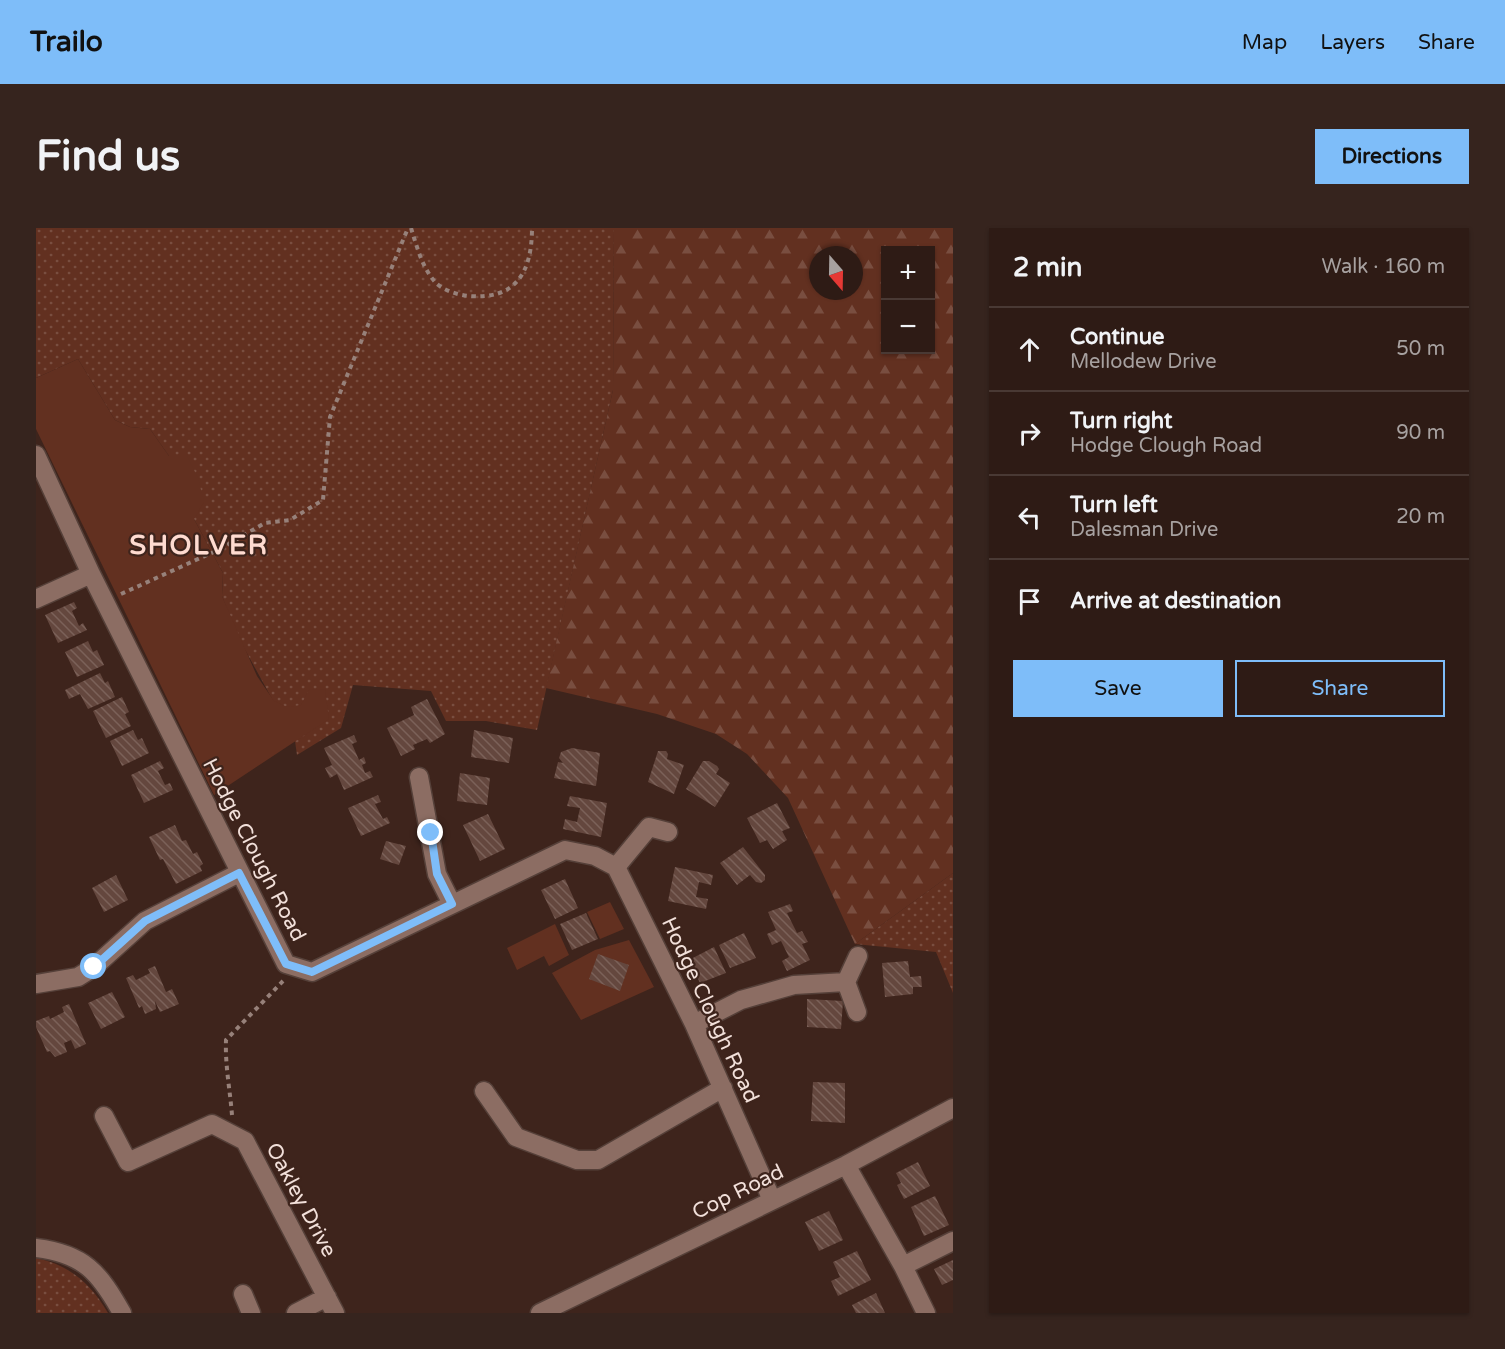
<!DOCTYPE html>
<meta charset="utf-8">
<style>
body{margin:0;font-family:"Varela Round",sans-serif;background:#36241e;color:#f1f3f6}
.controls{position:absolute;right:18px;top:18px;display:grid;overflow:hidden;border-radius:0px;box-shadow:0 2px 4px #0004}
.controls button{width:54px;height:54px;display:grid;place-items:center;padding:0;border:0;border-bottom:2px solid #493934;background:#2e1b15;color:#f1f3f6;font:30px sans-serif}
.compass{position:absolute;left:773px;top:18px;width:54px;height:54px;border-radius:50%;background:#2e1b15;box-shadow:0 2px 4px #0004;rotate:160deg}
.stop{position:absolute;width:18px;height:18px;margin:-14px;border:4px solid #7ebdf9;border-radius:50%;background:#fff}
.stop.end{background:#7ebdf9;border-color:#fff;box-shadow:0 2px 6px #0008}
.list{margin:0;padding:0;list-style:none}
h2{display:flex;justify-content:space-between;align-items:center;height:78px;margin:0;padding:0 24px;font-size:26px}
h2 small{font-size:20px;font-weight:400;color:#a7a1a0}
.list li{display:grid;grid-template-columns:39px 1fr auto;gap:18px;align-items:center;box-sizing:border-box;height:84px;padding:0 24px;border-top:2px solid #493934}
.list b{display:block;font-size:22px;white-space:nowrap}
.list p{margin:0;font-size:20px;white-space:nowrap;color:#a7a1a0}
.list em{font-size:20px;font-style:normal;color:#a7a1a0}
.actions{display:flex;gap:12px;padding:18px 24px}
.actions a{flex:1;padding:14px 0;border:2px solid #7ebdf9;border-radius:0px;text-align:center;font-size:21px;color:#7ebdf9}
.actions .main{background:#7ebdf9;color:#111}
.icon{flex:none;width:33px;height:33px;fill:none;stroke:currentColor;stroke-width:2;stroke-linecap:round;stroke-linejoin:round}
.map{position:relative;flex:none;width:917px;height:1085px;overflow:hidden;border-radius:0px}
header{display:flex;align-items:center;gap:36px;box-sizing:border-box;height:84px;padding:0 30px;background:#7ebdf9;color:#111}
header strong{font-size:28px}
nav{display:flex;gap:33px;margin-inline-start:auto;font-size:21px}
.intro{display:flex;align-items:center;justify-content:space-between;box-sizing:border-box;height:144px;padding:0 36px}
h1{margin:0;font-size:42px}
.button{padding:15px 27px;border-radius:0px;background:#7ebdf9;color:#111;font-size:21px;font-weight:700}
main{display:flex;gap:36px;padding:0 36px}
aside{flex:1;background:#2e1b15;border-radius:0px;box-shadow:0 2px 4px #0004}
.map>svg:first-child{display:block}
.grass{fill:url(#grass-dots)}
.forest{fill:url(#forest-firs);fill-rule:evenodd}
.green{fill:#623020}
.building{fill:url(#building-back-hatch)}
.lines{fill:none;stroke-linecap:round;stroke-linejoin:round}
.minor-casing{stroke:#554039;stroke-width:21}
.path{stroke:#97817a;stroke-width:4;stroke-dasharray:4.5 4.5;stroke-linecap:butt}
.minor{stroke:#8c6d63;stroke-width:18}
.route{stroke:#7ebdf9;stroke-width:8}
.labels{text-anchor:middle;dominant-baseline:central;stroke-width:4.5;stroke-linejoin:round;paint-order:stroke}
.street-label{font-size:21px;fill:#f2e0da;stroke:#3e241c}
.district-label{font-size:27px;font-weight:bold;letter-spacing:1.5px;fill:#fedbd0;stroke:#3e241c}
</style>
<header>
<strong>Trailo</strong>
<nav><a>Map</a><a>Layers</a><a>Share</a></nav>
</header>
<div class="intro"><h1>Find us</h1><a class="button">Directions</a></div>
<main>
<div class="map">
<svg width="917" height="1085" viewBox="0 0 917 1085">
<defs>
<pattern id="grass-dots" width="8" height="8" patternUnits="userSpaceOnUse" patternTransform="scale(1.5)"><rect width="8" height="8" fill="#623020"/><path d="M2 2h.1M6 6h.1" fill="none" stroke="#794e40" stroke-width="1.8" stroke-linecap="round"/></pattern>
<pattern id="forest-firs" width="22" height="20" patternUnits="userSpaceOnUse" patternTransform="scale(1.5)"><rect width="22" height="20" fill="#623020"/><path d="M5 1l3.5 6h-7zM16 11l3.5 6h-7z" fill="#794e40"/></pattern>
<pattern id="building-back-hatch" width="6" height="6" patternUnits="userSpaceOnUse" patternTransform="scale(1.5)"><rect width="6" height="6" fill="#64473e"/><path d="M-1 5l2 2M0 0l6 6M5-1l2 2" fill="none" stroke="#7b6159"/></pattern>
</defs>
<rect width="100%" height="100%" fill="#3e241c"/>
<path class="grass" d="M0,0h578l-1,162 -76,340 -51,-9h-40l-15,-30 -78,-6 -12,43 -44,27 -2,-14 -58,-106 -15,-39 1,-23 -29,-54 -25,-63 -19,-27 -20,-2 -15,-7 -37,-61 -42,19z
M917,645v120l-17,-41 -81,-8z
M0,1030c34,7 55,26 72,55h-72z"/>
<path class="forest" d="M578,0h339v645l-98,71 -67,-146 -41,-44 -31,-20 -59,-20 -111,-26 67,-298zM850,22h44v100h-44zM782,27h36v36h-36z"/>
<path class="green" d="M42,131l37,61 15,7 20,2 19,27h18l11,22 6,24 -10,17 29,54 -1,23 35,80 17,25 13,6 14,-2 8,-15 16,-1 4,30 -115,76 -178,-366v-51z
M574,674l14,27 -24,10 -13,-27z
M519,696l14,31 -20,11 -5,-10 -27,14 -10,-22z
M593,712l25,47 -73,33 -29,-47 43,-23z"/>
<path class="building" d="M38,374l3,6 -5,3 7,15 4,-3 4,7 -29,13 -13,-28z
M52,413l5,11 4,-2 7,15 -27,12 -12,-25z
M64,445l5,10 3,-2 7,16 -27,12 -8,-15 -11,5 -4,-9z
M86,469l7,15 -4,2 6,12 -25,12 -13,-27z
M391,471l18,35 -15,9 -3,-4 -14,6 2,4 -14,7 -14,-28 27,-13 -3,-8z
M97,502l5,10 4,-2 7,15 -27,13 -12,-25z
M438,502l39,8 -4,25 -38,-6z
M318,507l3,7 -5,2 7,16 5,-3 2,6 -4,2 3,8 5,-2 3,6 -29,13 -7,-16 -7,4 -5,-10 7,-3 -8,-17z
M536,520l28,5 -4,33 -42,-8 4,-16 5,1 -4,-5 2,-6z
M622,523h8l2,3 -1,5 17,6 -10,29 -26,-12z
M124,533l4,7 -6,3 7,14 5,-2 3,7 -29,13 -13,-28z
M667,533h6l8,5 2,3 -3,5 14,9 -15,24 -29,-18z
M424,545l30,5 -3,27 -30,-4z
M342,567l3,7 -6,2 8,15 4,-2 3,6 -29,13 -13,-28z
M534,568l37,7 -6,34 -38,-8 2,-10 12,3 3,-14 -13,-2z
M741,575l13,25 -8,3 5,9 -14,9 -6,-9 -7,3 -13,-25z
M452,586l17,35 -25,12 -17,-36z
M139,597l7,16 4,-1 7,14 4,-2 6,12 -3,2 2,5 -26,13 -13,-25 -3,1 -11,-23z
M350,613l20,5 -7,19 -19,-6z
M707,619l22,28v5l-4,3 -5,-1 -6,-7 -13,10 -17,-22z
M639,639l38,8 -2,10 -12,-3 -3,15 12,2 -2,10 -38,-8z
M80,647l12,25 -24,12 -12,-24z
M529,651l13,29 -23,11 -14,-29z
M754,676l3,7 -6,2 10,20 5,-2 6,11 -6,2 8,16 -23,11 -5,-10 7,-4 -8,-16 -9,4 -5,-11 9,-4 -8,-18z
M550,685l12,26 -26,11 -12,-26z
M708,705l12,25 -26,10 -11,-23z
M678,719l12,26 -26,10 -11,-23z
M562,726l31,11 -9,26 -31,-12z
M872,733l2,16 11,-1 1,11h-9v7l-28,3 -3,-34z
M119,738l11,26 6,-3 7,15 -19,8 -5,-11 1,8 -11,5 -3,-8 -3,2 -13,-30 7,-3 3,5 14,-7 -2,-4z
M76,764l13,25 -24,12 -13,-26z
M771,771l36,2 -2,28 -34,-2z
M33,776l17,40 -11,5 -4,-9 -7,3 3,9 -12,5 -5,-6 -3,1 -11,-25v-6l13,-5 1,3 14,-7 -2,-5z
M777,854l32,1v40l-34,-2z
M882,934l12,24 -26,13 -7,-14 4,-2 -5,-10z
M899,968l14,29 -25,11 -13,-29z
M793,983l14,29 -24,11 -14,-29z
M821,1023l14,29 -33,16 -7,-15 9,-4 -7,-15z
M917,1032v20l-11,5 -8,-16z
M840,1065l9,20h-29l-4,-8z"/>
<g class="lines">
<g class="minor-casing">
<path id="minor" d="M0,227l55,119 195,390 26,8 253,-122 30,6 21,11 78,157 78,176
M0,371l55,-25
M383,549l18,97 15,30
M580,639l33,-40 19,5
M0,756l42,-7 16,-10 51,-46 94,-48
M821,784l-11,-30 12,-26
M658,796l47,-24 53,-15 52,-3
M448,863l32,46 61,23h21l125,-72
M68,888l24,46 84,-38 33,17 90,172
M810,937l57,101 23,47
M0,1020c48,6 63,24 86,65
M867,1038l50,-25
M207,1066l8,19
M260,1085l31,-16
M504,1085l306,-148 107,-57"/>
</g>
<path class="path" d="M375,0c6,19 11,39 24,54 7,8 23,13 34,14 47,4 63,-24 63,-68
M85,366l97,-44 47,-27 25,-3 33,-20 7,-83 78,-189
M196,887c-2,-25 -7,-50 -6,-75l57,-59"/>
<use href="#minor" class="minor"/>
</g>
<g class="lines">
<path class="route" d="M58,739l51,-46 94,-48 47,91 26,8 140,-68 -15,-30 -6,-41"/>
</g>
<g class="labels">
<g class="street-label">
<text transform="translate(218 622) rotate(63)">Hodge Clough Road</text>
<text transform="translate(674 782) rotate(65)">Hodge Clough Road</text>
<text transform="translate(702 964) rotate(-26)">Cop Road</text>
<text transform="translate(265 972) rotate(62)">Oakley Drive</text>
</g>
<g class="district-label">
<text x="163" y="317">SHOLVER</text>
</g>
</g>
</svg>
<div class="controls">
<button>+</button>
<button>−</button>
</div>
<svg class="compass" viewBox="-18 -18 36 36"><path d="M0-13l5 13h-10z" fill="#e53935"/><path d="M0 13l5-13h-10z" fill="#a7a1a0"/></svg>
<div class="stop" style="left:58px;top:739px"></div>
<div class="stop end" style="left:395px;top:605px"></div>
</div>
<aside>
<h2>2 min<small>Walk · 160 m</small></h2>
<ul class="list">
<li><svg class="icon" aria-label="ahead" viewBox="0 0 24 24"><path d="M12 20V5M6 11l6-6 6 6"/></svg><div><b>Continue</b><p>Mellodew Drive</p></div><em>50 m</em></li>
<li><svg class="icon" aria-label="right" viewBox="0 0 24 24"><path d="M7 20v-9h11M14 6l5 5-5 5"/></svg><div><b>Turn right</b><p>Hodge Clough Road</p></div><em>90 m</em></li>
<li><svg class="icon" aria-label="left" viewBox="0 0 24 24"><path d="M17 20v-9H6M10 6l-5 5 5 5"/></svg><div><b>Turn left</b><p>Dalesman Drive</p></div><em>20 m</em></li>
<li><svg class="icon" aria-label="arrive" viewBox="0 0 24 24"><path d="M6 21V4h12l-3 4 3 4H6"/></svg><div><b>Arrive at destination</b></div></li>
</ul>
<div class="actions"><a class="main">Save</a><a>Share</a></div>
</aside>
</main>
